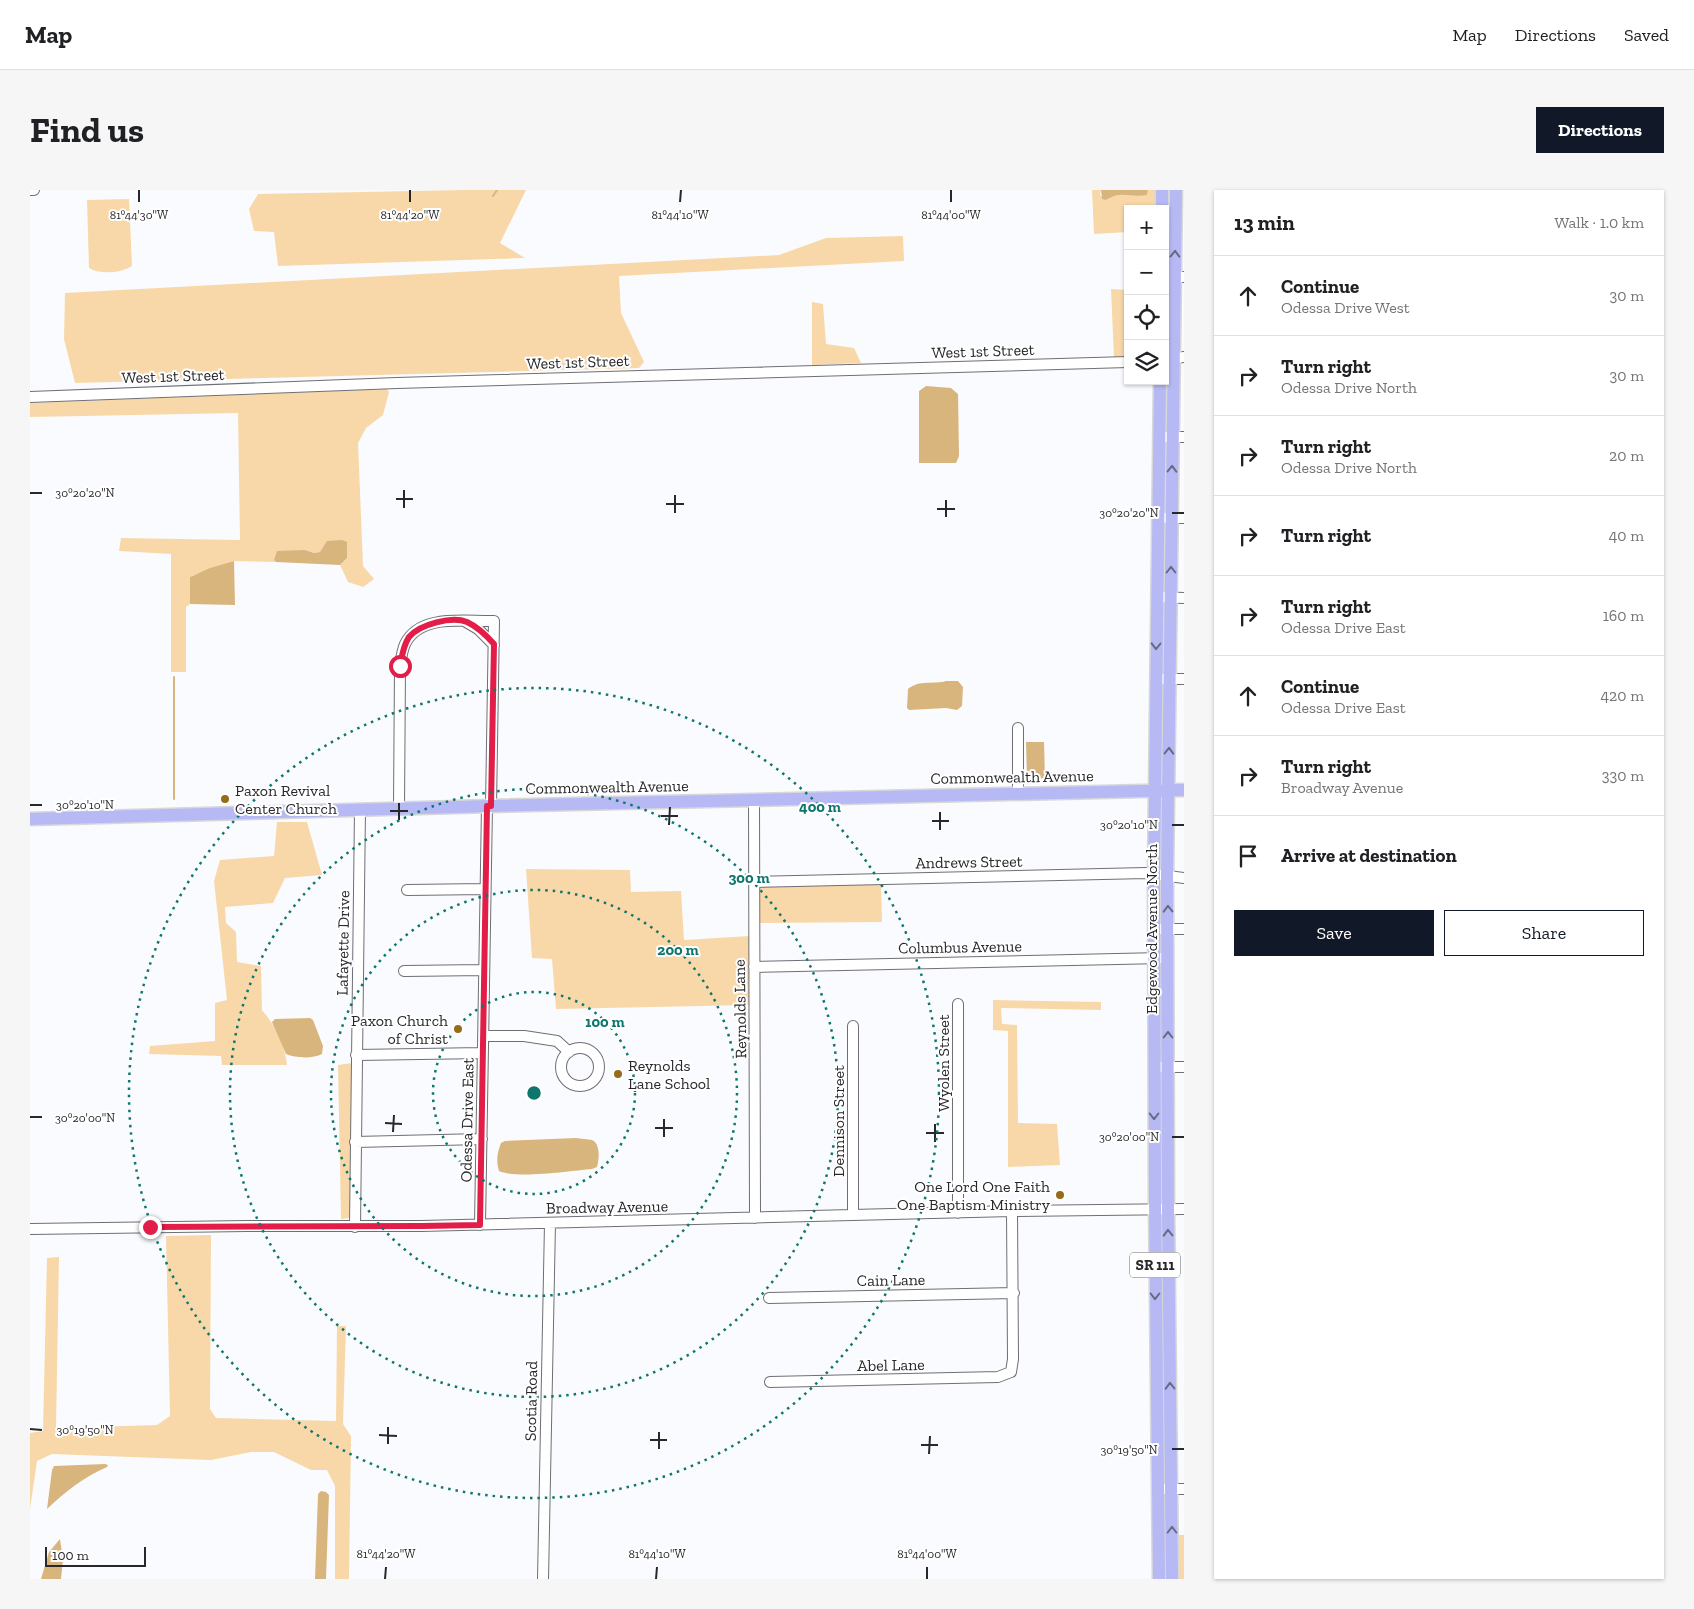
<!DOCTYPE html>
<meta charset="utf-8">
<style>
body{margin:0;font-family:"Zilla Slab",serif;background:#f6f6f6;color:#202124}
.controls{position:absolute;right:15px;top:15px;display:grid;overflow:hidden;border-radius:0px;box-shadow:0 1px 4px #0004}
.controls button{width:45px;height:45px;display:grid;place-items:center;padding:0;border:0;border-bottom:1px solid #e0e0e0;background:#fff;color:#202124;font:25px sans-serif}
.scale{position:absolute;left:15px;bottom:12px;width:101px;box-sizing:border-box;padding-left:5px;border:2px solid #28282b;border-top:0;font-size:14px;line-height:18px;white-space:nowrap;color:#28282b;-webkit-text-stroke:4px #fff;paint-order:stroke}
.stop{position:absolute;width:15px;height:15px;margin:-11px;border:4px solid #e11d48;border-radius:50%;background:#fff}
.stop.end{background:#e11d48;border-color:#fff;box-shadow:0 1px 5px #0008}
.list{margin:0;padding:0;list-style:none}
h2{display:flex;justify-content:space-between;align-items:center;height:65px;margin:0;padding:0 20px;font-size:21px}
h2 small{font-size:16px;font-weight:400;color:#757577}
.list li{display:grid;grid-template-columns:32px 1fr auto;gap:15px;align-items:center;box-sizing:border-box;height:80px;padding:0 20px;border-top:1px solid #e0e0e0}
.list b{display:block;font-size:19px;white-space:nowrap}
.list p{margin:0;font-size:16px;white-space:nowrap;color:#757577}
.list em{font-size:16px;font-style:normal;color:#757577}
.actions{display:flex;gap:10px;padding:15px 20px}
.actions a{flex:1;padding:11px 0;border:1px solid #111827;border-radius:0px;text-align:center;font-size:18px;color:#111827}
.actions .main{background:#111827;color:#fff}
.icon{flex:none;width:28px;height:28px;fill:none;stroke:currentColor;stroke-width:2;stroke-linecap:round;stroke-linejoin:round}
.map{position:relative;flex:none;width:1154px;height:1389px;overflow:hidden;border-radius:0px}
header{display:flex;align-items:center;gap:30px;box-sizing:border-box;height:70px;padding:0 25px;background:#fff;border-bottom:1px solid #e0e0e0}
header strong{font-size:24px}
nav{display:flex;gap:28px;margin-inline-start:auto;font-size:18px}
.intro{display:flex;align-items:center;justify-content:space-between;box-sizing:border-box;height:120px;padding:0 30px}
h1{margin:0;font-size:35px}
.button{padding:12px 22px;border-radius:0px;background:#111827;color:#fff;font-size:18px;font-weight:700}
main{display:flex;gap:30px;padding:0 30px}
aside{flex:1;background:#fff;border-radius:0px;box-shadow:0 1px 4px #0004}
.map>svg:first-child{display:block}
.green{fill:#f8d8a8}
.water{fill:#d9b57e}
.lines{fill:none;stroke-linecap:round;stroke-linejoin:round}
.stream{stroke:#d9b57e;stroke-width:2}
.minor-casing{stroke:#6e6f74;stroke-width:12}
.major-casing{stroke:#d8d8d9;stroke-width:15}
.minor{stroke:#fff;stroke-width:10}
.major{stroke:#b6b9f4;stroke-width:12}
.oneway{stroke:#686985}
.route{stroke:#e11d48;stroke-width:6}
.ticks{fill:none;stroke:#28282b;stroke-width:2}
.ring{fill:none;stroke:#0f766e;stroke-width:2.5;stroke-dasharray:2.5 5}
.poi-dot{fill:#976b18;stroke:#fff;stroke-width:2}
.labels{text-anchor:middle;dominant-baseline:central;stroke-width:4;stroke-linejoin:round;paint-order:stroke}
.shield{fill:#fff;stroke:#68686b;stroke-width:1}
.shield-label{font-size:15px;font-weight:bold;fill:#28282b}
.street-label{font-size:16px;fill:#28282b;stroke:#fff}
.poi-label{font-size:16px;fill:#28282b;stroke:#fff;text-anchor:start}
.ticks-label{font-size:12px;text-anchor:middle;fill:#28282b;stroke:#fff;stroke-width:4;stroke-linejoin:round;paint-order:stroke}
.centre{fill:#0f766e;stroke:#fff;stroke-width:2.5}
.ring-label{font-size:15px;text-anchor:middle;font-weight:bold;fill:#0f766e;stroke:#fff;stroke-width:4;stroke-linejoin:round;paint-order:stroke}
</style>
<header>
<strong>Map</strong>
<nav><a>Map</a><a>Directions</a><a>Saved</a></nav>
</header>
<div class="intro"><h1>Find us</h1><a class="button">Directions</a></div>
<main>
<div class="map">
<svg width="1154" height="1389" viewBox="0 0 1154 1389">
<rect width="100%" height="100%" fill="#fafbfe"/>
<path class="green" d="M435,0h61l-26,53 25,15 -247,8 -4,-34 -20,-1 -5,-22 9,-15z
M1062,0h9l-1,5 6,5c14,-10 24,-4 41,-5l1,-5h8v19h-28v23l-34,2z
M99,9l3,67c-11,7 -32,9 -43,2l-2,-68z
M873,46l1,25 -285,15 2,37 23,49 -5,6 -564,15 -11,-44 1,-46 714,-38 47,-17z
M1081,99l17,1v68h-14z
M782,112l11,2 3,40 28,4 7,15 -49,2z
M357,199l2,3 -6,23 -17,13 -8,15 5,123 11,13 -11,8 -15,-5 -8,-17 7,-7 -27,-6 -6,1 -9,-3 -31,10 2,2 -42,-1 -43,15 -1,28 -4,3v65h-15v-118l-52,-3 2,-13 119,2 -2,-127 -208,4v-14z
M247,632h30l15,53 -37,3 -12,25 -48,4 1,16 10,9 1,30 24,4 1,44c13,15 23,35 25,55h-65l-1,-9 -72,-2 1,-8 65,-5v-38l12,-3 -13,-119 6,-21 54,-4z
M496,679l104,1 1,22 50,-1 3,49 66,-4 1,69 -195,4 -4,-50 -20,-1z
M851,693l1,39 -126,1v-34l4,-3z
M963,810l108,2v8l-100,-2 1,16 15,1 1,98 39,1 3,41 -52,2v-136l-15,-1z
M322,873l1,151 -2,4 -10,1 -3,-154z
M181,1045l-1,174 6,9 120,3 1,-95h9l-3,98 8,12 -2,143h-14v-93l-8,-16h-16l-37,-18h-23l-40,8 -159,-6 -15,7 -7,48v-76l13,-2 4,-173 12,-1 -3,171 101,-3 13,-9 -4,-180z
M1147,1345h7v44h-6z"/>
<path class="water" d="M1071,0h47l-1,5c-18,3 -25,-5 -41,5l-4,-1z
M896,196l25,2 7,6 1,62 -3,7h-37v-72z
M312,350l5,2v16l-7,7 -64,-3 -2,-2 3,-9 28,-1 9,3 6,-1 7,-11z
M204,371l1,44 -45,-1v-27l20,-9z
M916,491h12l5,6 -1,19 -5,4 -11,-2 -37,2 -2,-2 1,-19c12,-10 25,-4 38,-8z
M996,552h18l1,36 -18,1z
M280,828l3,2 10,26 -1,8c-9,5 -27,4 -36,0l-14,-32 3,-3z
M546,948c5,1 12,1 16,2 9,4 7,20 5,27l-5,2c-22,2 -75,10 -93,2 -3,-10 -2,-18 2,-28l4,-2z
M75,1274l3,1 -1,2c-23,10 -41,24 -60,42l5,-39 2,-4z
M291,1301l5,1 3,3 -3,84h-11l3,-85z
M30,1349l3,21 -2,19h-20l8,-27z"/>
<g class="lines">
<path class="stream" d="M463,6l4,-6
M144,609v-122"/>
<g class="minor-casing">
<path id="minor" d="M0,0h4
M1135,87h19
M1135,170l19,-3
M0,207l367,-14 731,-21
M1129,247h25
M1135,328h19
M1127,407l27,1
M436,432l12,7 16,16
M1133,489h21
M988,603v-65
M724,610l1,418
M369,618l1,-142c1,-7 2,-15 5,-22 15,-31 61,-22 89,-23l-3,185
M724,692l392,-9 38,5
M377,700l78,-1
M1130,739h24
M724,777l408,-9
M374,781l80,-1
M928,814v209
M823,836v189
M453,846h41l33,5 12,11
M531 877a19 19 0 1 1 38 0a19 19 0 1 1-38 0Z
M326,865l127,-2
M1130,877h24
M325,952l127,-3
M450,1035l7,-419
M325,1037l5,-418
M0,1039l217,-3h174l591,-15 172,-2
M739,1108l245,-5
M740,1192l228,-5 13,-5 2,-13 -1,-148
M1135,1299h19
M513,1389l7,-356"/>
</g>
<g class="major-casing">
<path id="major" d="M1132,19v-19
M0,629l461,-13 693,-16
M1129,1389l-4,-378 -1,-326 6,-494
M1142,1389l-4,-370 -1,-332 9,-687"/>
</g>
<use href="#minor" class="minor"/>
<use href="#major" class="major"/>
</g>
<defs><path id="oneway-chevron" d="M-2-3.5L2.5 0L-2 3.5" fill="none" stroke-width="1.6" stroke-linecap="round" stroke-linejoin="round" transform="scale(1.25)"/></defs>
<g class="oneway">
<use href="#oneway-chevron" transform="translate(1145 64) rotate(-89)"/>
<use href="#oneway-chevron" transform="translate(1142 279) rotate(-89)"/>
<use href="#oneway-chevron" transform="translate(1141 380) rotate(-90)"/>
<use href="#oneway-chevron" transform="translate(1126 456) rotate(91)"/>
<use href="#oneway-chevron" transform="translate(1139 561) rotate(-89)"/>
<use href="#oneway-chevron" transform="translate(1138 719) rotate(-91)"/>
<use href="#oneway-chevron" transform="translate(1138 845) rotate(-90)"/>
<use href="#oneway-chevron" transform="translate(1124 926) rotate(90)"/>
<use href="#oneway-chevron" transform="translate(1138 1043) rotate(-91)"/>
<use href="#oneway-chevron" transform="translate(1125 1106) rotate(90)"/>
<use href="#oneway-chevron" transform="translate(1140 1196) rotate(-91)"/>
<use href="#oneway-chevron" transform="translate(1142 1340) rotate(-90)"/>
</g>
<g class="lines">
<path class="route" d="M120,1037l272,-1 58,-1 7,-419h4l3,-162c-8,-9 -16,-17 -27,-22 -15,-6 -47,2 -58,15 -6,9 -7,19 -9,29"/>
</g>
<path class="ticks" d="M109,12v-12M380,12v-12M650,12l1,-12M921,12v-12M0,303h12M366,309h17M636,314h18M374,318v-18M907,319h18M645,323v-18M1142,323h12M916,327v-17M0,615h12M360,621h18M631,626h17M369,630v-17M902,631h17M639,635l1,-18M1142,635h12M910,640v-18M0,927h12M355,933l17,1M625,938h18M363,942l1,-17M896,943h18M634,947v-18M1142,947h12M905,952v-18M0,1239l12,1M349,1245l18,1M620,1250h17M358,1254v-17M891,1255h17M629,1259v-17M1142,1259h12M899,1264l1,-18M355,1389l1,-12M626,1389l1,-12M897,1389v-12"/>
<g class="ring">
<circle cx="504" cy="903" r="101"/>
<circle cx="504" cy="903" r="203"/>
<circle cx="504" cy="903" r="304"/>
<circle cx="504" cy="903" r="405"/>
</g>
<g class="poi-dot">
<circle cx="195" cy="609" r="5"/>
<circle cx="428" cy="839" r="5"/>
<circle cx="588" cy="884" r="5"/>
<circle cx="1030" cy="1005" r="5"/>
</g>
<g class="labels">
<rect class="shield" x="1100" y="1062.5" width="50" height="25" rx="4"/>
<g class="shield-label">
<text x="1125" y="1075">SR 111</text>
</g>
<g class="street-label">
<text transform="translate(953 161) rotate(-2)">West 1st Street</text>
<text transform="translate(548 172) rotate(-2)">West 1st Street</text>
<text transform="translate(143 186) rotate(-2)">West 1st Street</text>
<text transform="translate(982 587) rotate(-1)">Commonwealth Avenue</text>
<text transform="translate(577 597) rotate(-1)">Commonwealth Avenue</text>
<text transform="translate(939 672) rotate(-1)">Andrews Street</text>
<text transform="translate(1121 739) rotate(-90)">Edgewood Avenue North</text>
<text transform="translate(313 753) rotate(-89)">Lafayette Drive</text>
<text transform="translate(930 757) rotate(-1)">Columbus Avenue</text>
<text transform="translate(710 819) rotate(-91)">Reynolds Lane</text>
<text transform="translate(913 873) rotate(-90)">Wyolen Street</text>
<text transform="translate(437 930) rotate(-89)">Odessa Drive East</text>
<text transform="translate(808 931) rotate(-90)">Dennison Street</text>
<text transform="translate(577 1017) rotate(-1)">Broadway Avenue</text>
<text transform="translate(861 1090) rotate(-1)">Cain Lane</text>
<text transform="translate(861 1175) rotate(-1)">Abel Lane</text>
<text transform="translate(501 1211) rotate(-89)">Scotia Road</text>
</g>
<g class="poi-label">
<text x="205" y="600">Paxon Revival<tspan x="205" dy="18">Center Church</tspan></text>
<text x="418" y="830" text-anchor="end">Paxon Church<tspan x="418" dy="18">of Christ</tspan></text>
<text x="598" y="875">Reynolds<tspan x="598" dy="18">Lane School</tspan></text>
<text x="1020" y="996" text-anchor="end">One Lord One Faith<tspan x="1020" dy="18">One Baptism Ministry</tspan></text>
</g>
</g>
<g class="ticks-label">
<text x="109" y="29">81°44'30"W</text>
<text x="380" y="29">81°44'20"W</text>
<text x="650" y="29">81°44'10"W</text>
<text x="921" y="29">81°44'00"W</text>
<text x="55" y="307">30°20'20"N</text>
<text x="1099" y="327">30°20'20"N</text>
<text x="55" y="619">30°20'10"N</text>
<text x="1099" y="639">30°20'10"N</text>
<text x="55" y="932">30°20'00"N</text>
<text x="1099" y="951">30°20'00"N</text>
<text x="55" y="1244">30°19'50"N</text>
<text x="1099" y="1264">30°19'50"N</text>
<text x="356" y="1368">81°44'20"W</text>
<text x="627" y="1368">81°44'10"W</text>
<text x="897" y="1368">81°44'00"W</text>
</g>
<circle cx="504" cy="903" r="8" class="centre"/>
<g class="ring-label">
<text x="790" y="622">400 m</text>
<text x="719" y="693">300 m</text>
<text x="648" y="765">200 m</text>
<text x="575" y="837">100 m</text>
</g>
</svg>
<div class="controls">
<button>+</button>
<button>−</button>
<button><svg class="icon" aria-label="locate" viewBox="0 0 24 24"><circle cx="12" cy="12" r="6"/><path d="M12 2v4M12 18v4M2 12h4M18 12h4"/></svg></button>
<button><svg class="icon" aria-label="layers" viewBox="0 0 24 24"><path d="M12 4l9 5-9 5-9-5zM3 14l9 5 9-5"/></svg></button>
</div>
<div class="scale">100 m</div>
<div class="stop" style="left:370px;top:476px"></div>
<div class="stop end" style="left:120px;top:1037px"></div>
</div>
<aside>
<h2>13 min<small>Walk · 1.0 km</small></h2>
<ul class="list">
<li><svg class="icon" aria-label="ahead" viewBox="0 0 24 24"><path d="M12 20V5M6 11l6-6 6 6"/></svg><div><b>Continue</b><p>Odessa Drive West</p></div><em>30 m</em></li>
<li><svg class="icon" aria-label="right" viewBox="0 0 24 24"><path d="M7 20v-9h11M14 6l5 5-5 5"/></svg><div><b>Turn right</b><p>Odessa Drive North</p></div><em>30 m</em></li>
<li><svg class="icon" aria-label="right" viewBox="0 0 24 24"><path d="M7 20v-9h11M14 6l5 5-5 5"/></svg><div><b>Turn right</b><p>Odessa Drive North</p></div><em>20 m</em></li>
<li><svg class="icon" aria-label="right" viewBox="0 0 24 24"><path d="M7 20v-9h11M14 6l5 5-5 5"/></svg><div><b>Turn right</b></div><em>40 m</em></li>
<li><svg class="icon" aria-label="right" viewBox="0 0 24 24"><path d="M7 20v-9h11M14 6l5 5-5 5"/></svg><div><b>Turn right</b><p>Odessa Drive East</p></div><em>160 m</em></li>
<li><svg class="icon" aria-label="ahead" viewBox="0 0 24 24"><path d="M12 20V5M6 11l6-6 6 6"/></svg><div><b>Continue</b><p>Odessa Drive East</p></div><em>420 m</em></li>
<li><svg class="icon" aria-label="right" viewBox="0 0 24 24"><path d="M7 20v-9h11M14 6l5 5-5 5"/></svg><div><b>Turn right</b><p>Broadway Avenue</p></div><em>330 m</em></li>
<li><svg class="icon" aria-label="arrive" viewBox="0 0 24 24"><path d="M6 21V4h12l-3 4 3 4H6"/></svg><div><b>Arrive at destination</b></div></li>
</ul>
<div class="actions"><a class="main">Save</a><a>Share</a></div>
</aside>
</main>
